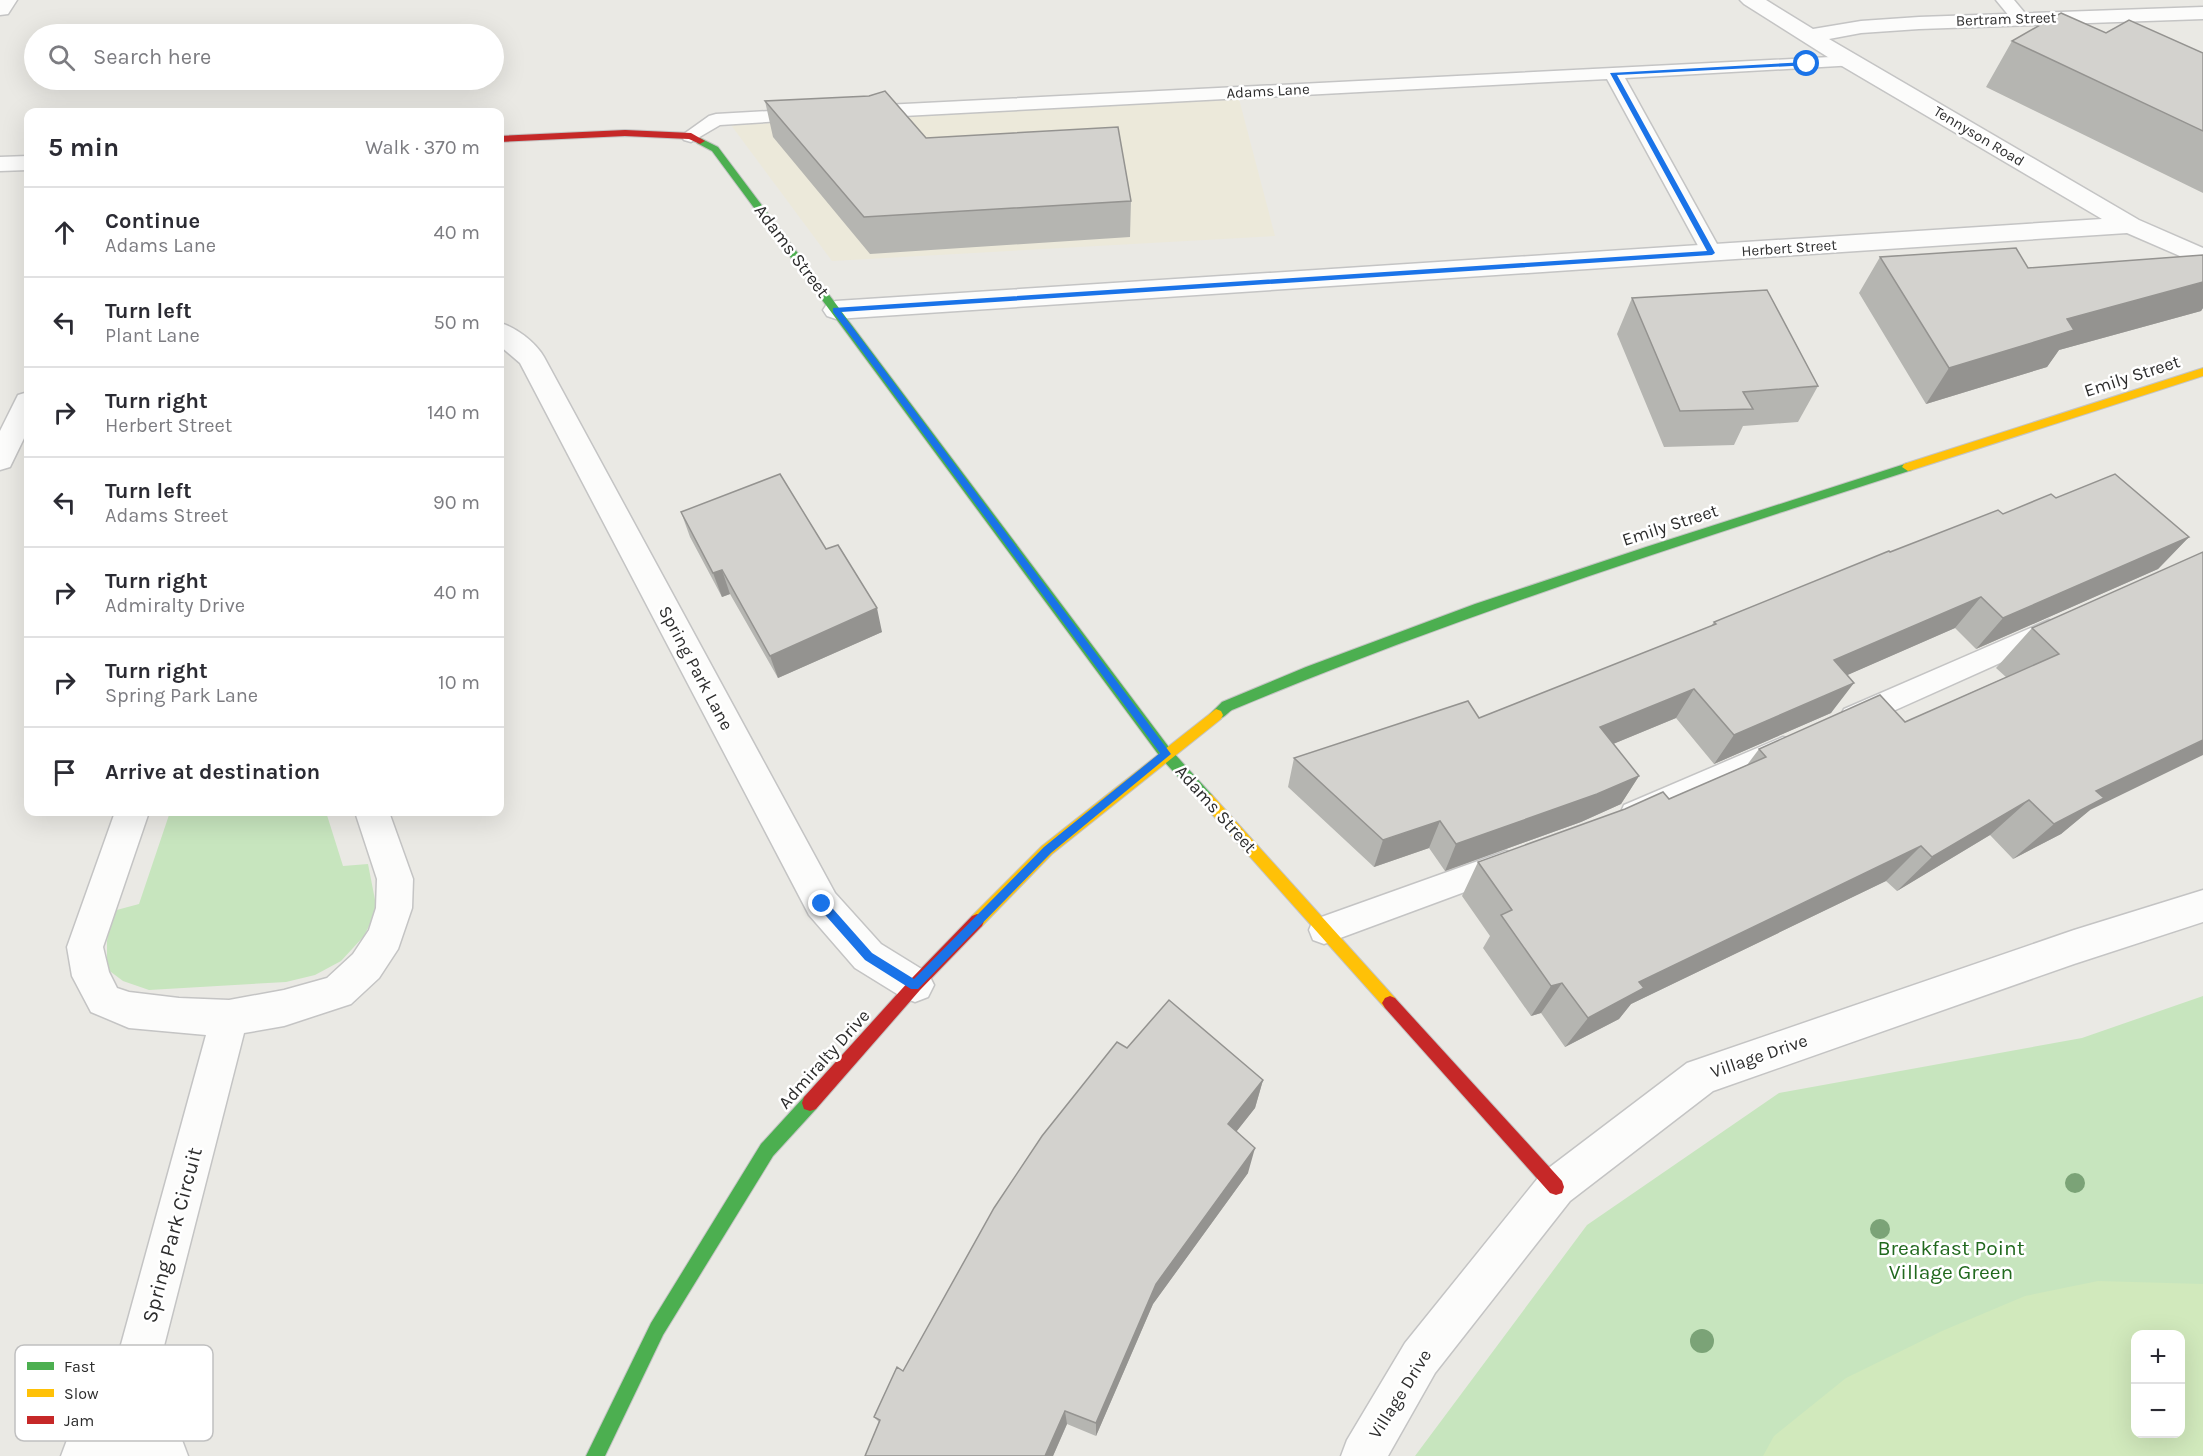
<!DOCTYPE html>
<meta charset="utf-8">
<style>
body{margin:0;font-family:Karla,sans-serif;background:#f2f2f3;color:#2b2b33}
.controls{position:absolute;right:18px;bottom:18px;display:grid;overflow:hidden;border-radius:12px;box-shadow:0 6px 24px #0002}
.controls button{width:54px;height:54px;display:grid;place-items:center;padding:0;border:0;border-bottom:2px solid #e1e1e2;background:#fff;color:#2b2b33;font:30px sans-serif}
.stop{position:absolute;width:18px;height:18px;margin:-14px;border:4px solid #1a73e8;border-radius:50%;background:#fff}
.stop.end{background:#1a73e8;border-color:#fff;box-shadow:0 2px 6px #0008}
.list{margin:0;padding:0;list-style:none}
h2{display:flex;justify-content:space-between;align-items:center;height:78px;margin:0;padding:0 24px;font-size:26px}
h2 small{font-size:20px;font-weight:400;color:#7c7c81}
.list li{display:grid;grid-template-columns:39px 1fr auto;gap:18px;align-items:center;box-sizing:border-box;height:90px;padding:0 24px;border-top:2px solid #e1e1e2}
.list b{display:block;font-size:22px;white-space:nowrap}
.list p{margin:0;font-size:20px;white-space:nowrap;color:#7c7c81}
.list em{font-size:20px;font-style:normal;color:#7c7c81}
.icon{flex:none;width:33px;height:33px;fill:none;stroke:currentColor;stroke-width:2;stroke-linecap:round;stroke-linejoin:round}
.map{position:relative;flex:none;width:2203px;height:1456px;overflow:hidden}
.search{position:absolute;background:#fff;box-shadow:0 6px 24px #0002;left:24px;top:24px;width:480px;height:66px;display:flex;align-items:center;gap:15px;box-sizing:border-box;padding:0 21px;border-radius:33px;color:#7c7c81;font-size:22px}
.panel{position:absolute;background:#fff;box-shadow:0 6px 24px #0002;left:24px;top:108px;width:480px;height:708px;border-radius:12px}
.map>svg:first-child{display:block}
.education{fill:#ece9da}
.green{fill:#c7e5be;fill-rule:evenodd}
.pitch{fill:#d1e9bc;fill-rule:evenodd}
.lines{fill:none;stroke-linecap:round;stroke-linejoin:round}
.lane-casing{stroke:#c4c4c4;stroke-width:3}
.street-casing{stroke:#c4c4c4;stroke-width:3}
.fast-casing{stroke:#c4c4c4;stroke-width:2}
.slow-casing{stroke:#c4c4c4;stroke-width:2}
.jam-casing{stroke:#c4c4c4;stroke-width:2}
.lane{fill:#fcfcfb;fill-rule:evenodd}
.street{fill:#fcfcfb;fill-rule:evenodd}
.fast{fill:#4caf50;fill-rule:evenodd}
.slow{fill:#ffc107;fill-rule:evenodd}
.jam{fill:#c62828;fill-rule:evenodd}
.tree{fill:#7ba377}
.wall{fill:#b5b5b1}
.shaded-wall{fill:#949390}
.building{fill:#d3d2ce;stroke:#949390;stroke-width:1.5}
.route{fill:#1a73e8}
.labels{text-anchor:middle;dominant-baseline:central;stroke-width:5;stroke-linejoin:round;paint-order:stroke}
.far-street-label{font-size:15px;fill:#2d2d2d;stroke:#fff}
.street-label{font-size:18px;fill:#2d2d2d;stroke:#fff}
.near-street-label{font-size:21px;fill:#2d2d2d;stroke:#fff}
.near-park-label{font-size:21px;fill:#21691e;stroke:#fff}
.key{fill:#fff;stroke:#c0c0c0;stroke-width:1.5}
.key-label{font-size:16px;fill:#2d2d2d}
</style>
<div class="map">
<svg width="2203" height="1456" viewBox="0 0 2203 1456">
<rect width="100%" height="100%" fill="#eae9e4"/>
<path class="education" d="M1239,99l36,137 -443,25 -101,-136z"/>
<path class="green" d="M170,812h156l17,54 25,-2 9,46 -13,26 -23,25 -26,14 -29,7 -137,8 -26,-9 -16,-12v-28l6,-30 26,-7z
M2203,996v460h-788l172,-231 192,-132 303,-55zM2136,1334h44v100h-44z"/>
<path class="pitch" d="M2098,1281l105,3v172h-440l11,-20 72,-58 96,-47 83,-35zM2136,1334h44v100h-44z"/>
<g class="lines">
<g class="lane-casing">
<path id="lane" d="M1996,0h18l15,18 -3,4h-12z
M1850,56l6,1 3,4 -3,4 -231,13 97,175 -3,5 -7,2 -7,-2 -3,-5 -95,-174 -742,39 -7,-2 -2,-4 2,-4 7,-2z
M806,109l7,2 2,4 -2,4 -93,6 -29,17 -7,-2 -3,-4 28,-20 7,-2z
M2049,620l9,3 4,7 -4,7 -196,88 -9,3 -9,-3 -4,-8 4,-8z
M1783,737l10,3 4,8 -4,8 -149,67 -10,3 -10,-3 -4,-9 4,-9z
M1506,851l10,4 4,9 -4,9 -192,71 -11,-4 -4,-10 4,-10z"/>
</g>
<g class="street-casing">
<path id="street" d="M0,0h17l-9,14 -8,1z
M1740,0h26l47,29 48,-8 58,-4 284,-10v12l-284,10 -58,4 -32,6 310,181 64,28v18l-76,-33 -1291,86 -9,-3 -4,-6 4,-6 9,-3 1266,-82 -260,-153 -98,-62z
M28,156v14l-28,1v-14z
M500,323c16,4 36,20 44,34l291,536 46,51 47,29 6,12 -6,12 -13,5 -13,-5 -47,-29 -46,-53 -289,-552 -20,-17z
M28,392v38l-18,37 -10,3v-39l18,-36z
M115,812h34l-46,135 6,25 8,16 12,4 50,6 50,2 55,-10 43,-12 26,-24 16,-24 7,-22 1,-29 -22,-67h34l24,67 -1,29 -14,41 -19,29 -28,26 -67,22 -40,7 -102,399 24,2 16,6 6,16h-127l6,-16 16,-6 14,-2 109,-397 -77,-7 -38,-16 -19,-36 -5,-29z
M2203,890v32l-129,42 -361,127 -143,110 -135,172 -47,83h-47l6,-16 58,-97 137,-170 145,-110 387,-133z"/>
</g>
<g class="fast-casing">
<path id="fast" d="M700,138l18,9 453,603 41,45 2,4 -2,4 -5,2 -5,-2 -41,-45 -449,-607 -15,-8v-4z
M1908,463l6,4 -2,3c-229,74 -458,147 -680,240 -7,5 -12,12 -21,9l-2,-4 13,-13 84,-35 169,-63 171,-57z
M810,1095l6,2 2,6 -2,6 -43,47 -110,179 -58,121h-19l65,-133 110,-179 43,-47z"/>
</g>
<g class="slow-casing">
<path id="slow" d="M2203,368v8l-291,94 -4,1 -6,-4 2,-3z
M1216,709l5,2 2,4 -2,4 -169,135 -70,72 -5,2 -5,-2 -2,-5 2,-5 70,-70z
M1207,793l5,2 183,203 3,5 -3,5 -5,2 -5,-2 -183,-205 -2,-4 2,-4z"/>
</g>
<g class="jam-casing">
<path id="jam" d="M625,130l66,3 14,8 -5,3 -11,-5 -64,-3 -125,6v-6z
M977,914l5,2 2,5 -2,5 -62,64 -104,119 -6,2 -6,-2 -2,-6 2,-6 106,-117 62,-64z
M1390,996l5,2 167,183 2,6 -2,6 -6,2 -6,-2 -165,-185 -3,-5 3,-5z"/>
</g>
<use href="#lane" class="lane"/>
<use href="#street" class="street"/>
<use href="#fast" class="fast"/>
<use href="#slow" class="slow"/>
<use href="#jam" class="jam"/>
</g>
<g class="tree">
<circle cx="2075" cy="1183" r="10"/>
<circle cx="1880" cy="1229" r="10"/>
<circle cx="1702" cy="1341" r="12"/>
</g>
<path class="wall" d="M2106,33l97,20v140l-217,-106 26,-46z
M765,101l161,37 205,63 -1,36 -260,17 -97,-117z
M2203,255v53l-2,3 -142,39 -12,17 -121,37 -67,-111 21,-36 148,11z
M1632,298l186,88 -20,36 -55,4 -9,19 -70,2 -47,-113z
M2056,498l133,39 -31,32 -182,80 -21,-21 -108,47 -16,38 -117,51 -38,-46 -63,26 26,32 -18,28 -40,18 -136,49 -16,-23 -55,19 -86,-80 6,-29 185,-40 232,-92 3,-4 176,-70 113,-38z
M681,512l145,37 56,83 -104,46 -48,-84 -8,3 -32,-60z
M2203,552l-113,258 -29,24 -48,25 -23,-24 -93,56 -11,-10 -255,123 -12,15 -54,28 -24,-34 -10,3 -48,-68 7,-12 -28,-40 16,-34 191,-63 78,-34 12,-16 146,-27 101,-45 -10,-9 36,-40z
M1127,1048l136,32 -8,28 -19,24 12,41 -95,131 -57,132 -29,-12 -14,32h-188l14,-34 -5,-5 29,-46z"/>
<path class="shaded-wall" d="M2203,282v26l-2,3 -142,39 -12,17 -121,37 23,-36 118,-49z
M2189,537l-31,32 -182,80 27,-31z
M722,570l8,24 -8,3 -9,-24z
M1981,597l-26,31 -144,63 23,-31z
M877,608l5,24 -104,46 -8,-22z
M1854,683l-23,30 -117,51 20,-29z
M1694,689l-18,29 -92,38 16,-29z
M2203,740v15l-113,55 -29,24 -48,25 41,-35 42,-33z
M1639,776l-18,28 -40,18 -136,49 11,-27z
M2029,800l-39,35 -93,56 35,-34z
M1440,821l-11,27 -55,19 9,-27z
M1921,846l-35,35 -255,123 -12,15 -54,28 23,-29 51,-36z
M1562,983l-21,30 -10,3 20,-30z
M1263,1080l-8,28 -34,43 7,-27z
M1255,1148l-7,25 -95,131 -57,132v-13l60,-139z
M1065,1411l2,13 -14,32h-8z"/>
<path class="building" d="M2061,13l45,20 23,-13 74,33v78l-191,-90z
M885,91l41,47 192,-11 13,74 -267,16 -99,-116 104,-5z
M2016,248l12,20 175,-13v27l-136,37 7,11 -125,38 -69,-111z
M1767,290l51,96 -75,6 10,17 -73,2 -48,-113z
M780,474l46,75 12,-4 39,63 -107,48 -48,-86 -9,3 -32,-61z
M2115,474l74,63 -186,81 -22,-21 -147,63 20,23 -120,52 -40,-46 -94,38 39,49 -42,18 -141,50 -16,-23 -57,19 -89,-82 174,-57 11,17 237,-94 -2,-2 175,-71 1,1 108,-42 5,4 48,-20 5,4z
M2203,552v188l-107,51 8,7 -50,26 -25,-24 -97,57 -11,-11 -282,136 5,6 -56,30 -26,-35 -11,3 -50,-71 11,-5 -34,-48 147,-53 38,-17 6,7 97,-42 -7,-8 121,-54 25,27 154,-68 -27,-26z
M1169,1000l94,80 -35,44 27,24 -99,136 -60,139 -31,-12 -20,45h-180l15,-36 -6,-3 23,-50 6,4 91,-163 48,-72 75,-94 10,6z"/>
<path class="route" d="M1807,62l3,3 -193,10 98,178 -3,2 -871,57 330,442 -120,99 -133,136h-7l-46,-29 -46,-52v-7h7l46,52 42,26 130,-132 116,-94 -327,-441v-4l874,-57 -97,-178z"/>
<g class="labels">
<g class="far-street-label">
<text transform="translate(2006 19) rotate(-2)">Bertram Street</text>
<text transform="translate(1268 91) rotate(-3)">Adams Lane</text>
<text transform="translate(1979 136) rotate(31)">Tennyson Road</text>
<text transform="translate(1789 248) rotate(-4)">Herbert Street</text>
</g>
<g class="street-label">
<text transform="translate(792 251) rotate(53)">Adams Street</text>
<text transform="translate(2132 376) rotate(-18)">Emily Street</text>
<text transform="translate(1670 525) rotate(-18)">Emily Street</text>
<text transform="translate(696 668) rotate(62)">Spring Park Lane</text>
<text transform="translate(1216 809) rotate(48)">Adams Street</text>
<text transform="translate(1759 1056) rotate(-19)">Village Drive</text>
<text transform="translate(824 1059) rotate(-48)">Admiralty Drive</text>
<text transform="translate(1400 1394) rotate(-58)">Village Drive</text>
</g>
<g class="near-street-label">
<text transform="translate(172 1235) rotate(-75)">Spring Park Circuit</text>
</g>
<g class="near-park-label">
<text x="1951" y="1248">Breakfast Point<tspan x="1951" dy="24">Village Green</tspan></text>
</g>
</g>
<rect x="15" y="1345" width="198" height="96" rx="9" class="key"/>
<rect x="27" y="1362" width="27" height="8" fill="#4caf50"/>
<rect x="27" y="1389" width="27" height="8" fill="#ffc107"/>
<rect x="27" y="1416" width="27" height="8" fill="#c62828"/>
<g class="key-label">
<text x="64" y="1372">Fast</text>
<text x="64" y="1399">Slow</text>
<text x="64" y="1426">Jam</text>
</g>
</svg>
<div class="controls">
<button>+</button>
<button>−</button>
</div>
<div class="stop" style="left:1807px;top:64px"></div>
<div class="stop end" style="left:822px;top:904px"></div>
<div class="search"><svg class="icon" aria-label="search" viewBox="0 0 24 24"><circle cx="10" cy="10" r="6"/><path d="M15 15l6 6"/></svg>Search here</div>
<section class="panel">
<h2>5 min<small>Walk · 370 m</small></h2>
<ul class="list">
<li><svg class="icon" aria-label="ahead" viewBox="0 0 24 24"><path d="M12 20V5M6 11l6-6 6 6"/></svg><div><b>Continue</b><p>Adams Lane</p></div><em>40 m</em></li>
<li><svg class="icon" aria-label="left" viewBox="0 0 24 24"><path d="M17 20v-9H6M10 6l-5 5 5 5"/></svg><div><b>Turn left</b><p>Plant Lane</p></div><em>50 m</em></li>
<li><svg class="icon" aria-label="right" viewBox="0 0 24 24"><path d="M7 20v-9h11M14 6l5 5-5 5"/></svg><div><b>Turn right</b><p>Herbert Street</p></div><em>140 m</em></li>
<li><svg class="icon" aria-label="left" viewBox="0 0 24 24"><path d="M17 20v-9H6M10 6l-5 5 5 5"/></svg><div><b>Turn left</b><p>Adams Street</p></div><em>90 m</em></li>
<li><svg class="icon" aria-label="right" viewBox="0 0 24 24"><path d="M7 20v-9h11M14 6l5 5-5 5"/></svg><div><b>Turn right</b><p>Admiralty Drive</p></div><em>40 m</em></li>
<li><svg class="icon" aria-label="right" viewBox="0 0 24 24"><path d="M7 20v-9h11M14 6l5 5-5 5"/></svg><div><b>Turn right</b><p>Spring Park Lane</p></div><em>10 m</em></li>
<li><svg class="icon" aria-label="arrive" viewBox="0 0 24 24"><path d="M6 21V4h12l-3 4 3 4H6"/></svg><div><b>Arrive at destination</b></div></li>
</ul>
</section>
</div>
